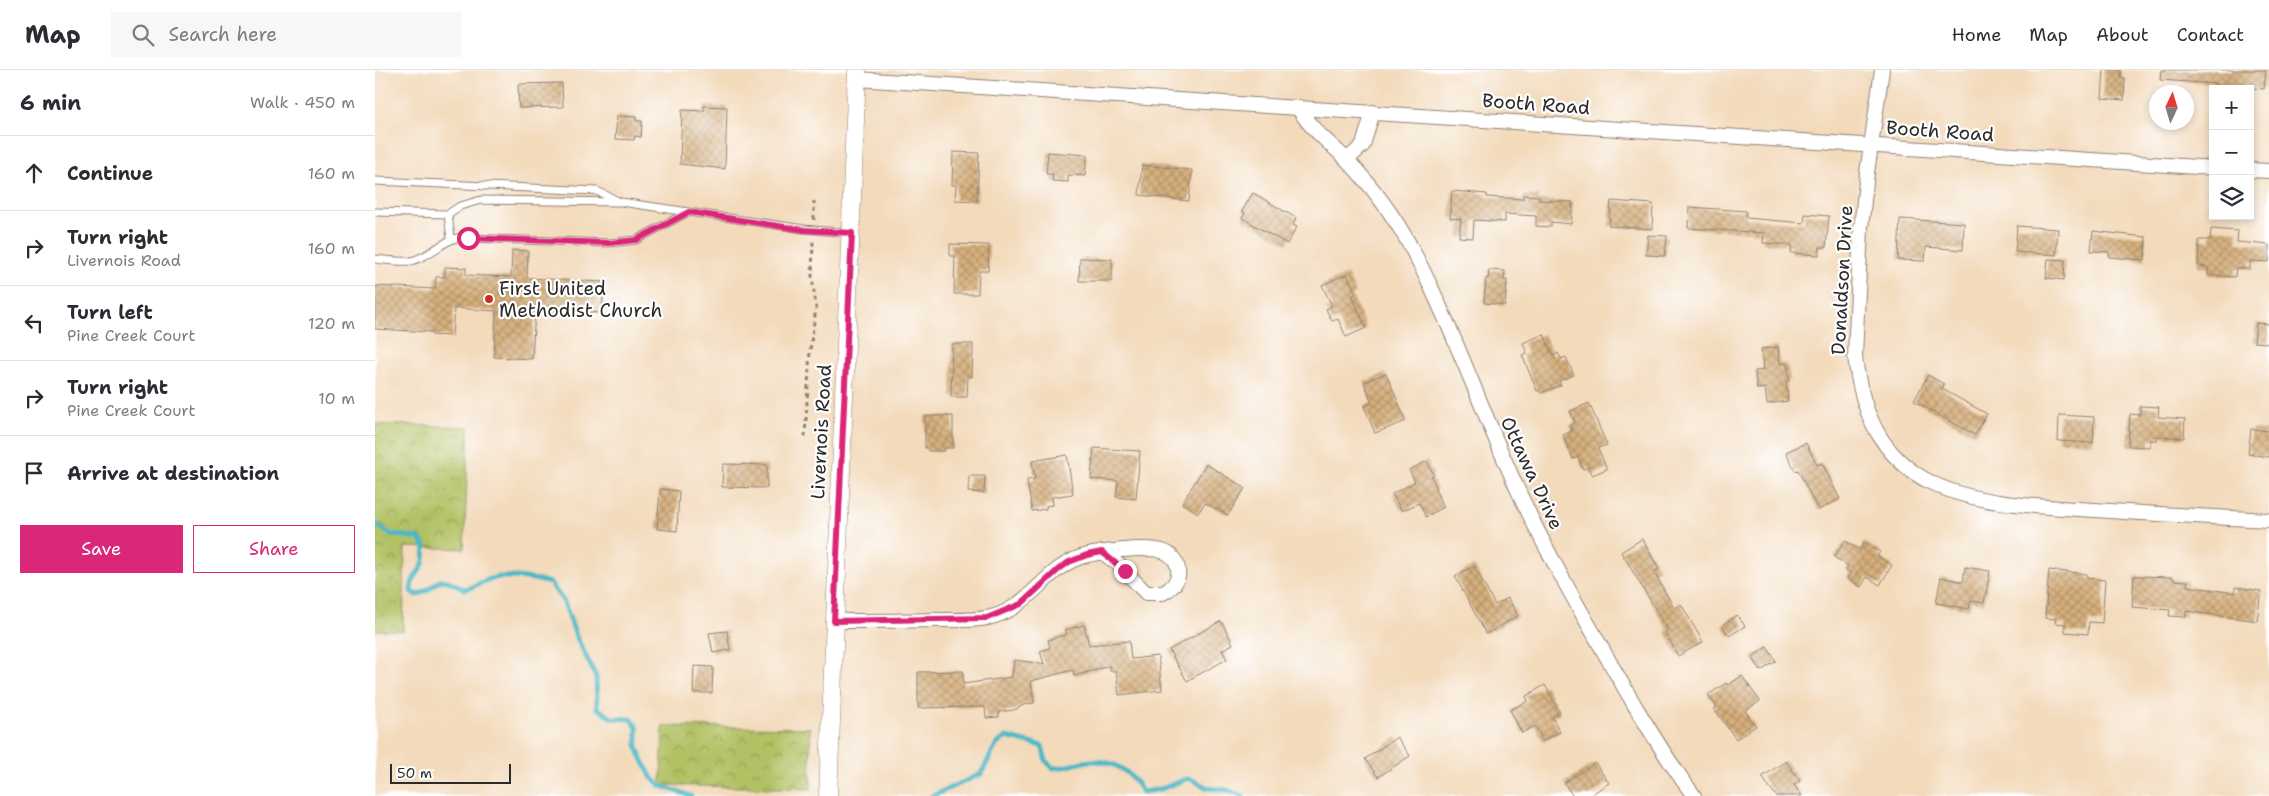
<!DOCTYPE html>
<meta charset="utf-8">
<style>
body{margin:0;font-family:"Shantell Sans",sans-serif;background:#f7f7f7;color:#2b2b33}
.controls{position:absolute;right:15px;top:15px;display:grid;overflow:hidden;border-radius:0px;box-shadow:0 2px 8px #0003}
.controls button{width:45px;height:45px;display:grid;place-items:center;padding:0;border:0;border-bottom:1px solid #e1e1e2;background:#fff;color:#2b2b33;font:25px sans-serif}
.compass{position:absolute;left:1774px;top:15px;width:45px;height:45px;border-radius:50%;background:#fff;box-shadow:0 2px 8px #0003;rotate:4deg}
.scale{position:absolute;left:15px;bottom:12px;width:121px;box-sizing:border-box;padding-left:5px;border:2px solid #2b2b2b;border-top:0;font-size:14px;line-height:18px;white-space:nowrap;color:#2b2b2b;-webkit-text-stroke:4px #fff;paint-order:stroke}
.stop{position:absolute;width:15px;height:15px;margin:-11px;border:4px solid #db2777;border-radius:50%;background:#fff}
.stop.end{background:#db2777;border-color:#fff;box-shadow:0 1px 5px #0008}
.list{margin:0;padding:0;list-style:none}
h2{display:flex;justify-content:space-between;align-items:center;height:65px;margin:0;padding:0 20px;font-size:21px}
h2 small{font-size:16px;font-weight:400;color:#7c7c81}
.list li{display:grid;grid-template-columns:32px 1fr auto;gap:15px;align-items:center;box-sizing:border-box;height:75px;padding:0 20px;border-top:1px solid #e1e1e2}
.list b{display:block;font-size:19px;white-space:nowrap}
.list p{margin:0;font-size:16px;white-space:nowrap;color:#7c7c81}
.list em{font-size:16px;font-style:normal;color:#7c7c81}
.actions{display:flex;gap:10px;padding:15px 20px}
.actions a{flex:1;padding:11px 0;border:1px solid #db2777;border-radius:0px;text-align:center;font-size:18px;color:#db2777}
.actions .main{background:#db2777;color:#fff}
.icon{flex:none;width:28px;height:28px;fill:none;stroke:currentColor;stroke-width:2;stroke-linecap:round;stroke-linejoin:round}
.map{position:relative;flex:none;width:1894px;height:726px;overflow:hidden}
header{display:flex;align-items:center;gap:30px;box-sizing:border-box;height:70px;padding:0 25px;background:#fff;border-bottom:1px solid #e1e1e2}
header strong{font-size:24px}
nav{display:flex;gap:28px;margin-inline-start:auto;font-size:18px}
.search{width:350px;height:45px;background:#f7f7f7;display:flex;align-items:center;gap:12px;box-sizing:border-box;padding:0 18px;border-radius:0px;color:#7c7c81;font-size:19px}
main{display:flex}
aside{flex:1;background:#fff}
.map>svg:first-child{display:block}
.park{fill:url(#park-crowns);stroke:#6e7648}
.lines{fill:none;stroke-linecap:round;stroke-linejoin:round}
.stream{stroke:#4bb8c6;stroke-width:5}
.building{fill:url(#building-cross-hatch)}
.service-casing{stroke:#8f8273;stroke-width:9}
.minor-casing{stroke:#8f8273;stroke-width:16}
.tertiary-casing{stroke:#8f8273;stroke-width:19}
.path{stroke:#8f8273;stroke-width:3;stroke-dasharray:4 4;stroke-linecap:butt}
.service{stroke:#fff;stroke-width:7}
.minor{stroke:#fff;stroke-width:14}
.tertiary{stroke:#fff;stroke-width:18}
.route{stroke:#db2777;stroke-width:6}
.poi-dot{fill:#c8321e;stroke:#fff;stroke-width:2}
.labels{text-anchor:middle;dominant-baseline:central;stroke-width:4.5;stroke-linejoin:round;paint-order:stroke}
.street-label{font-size:19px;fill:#2b2b2b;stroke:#fff}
.poi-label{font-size:19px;fill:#2b2b2b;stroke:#fff;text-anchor:start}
</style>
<header>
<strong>Map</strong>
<div class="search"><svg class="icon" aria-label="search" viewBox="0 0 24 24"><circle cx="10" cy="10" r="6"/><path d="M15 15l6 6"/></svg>Search here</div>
<nav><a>Home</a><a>Map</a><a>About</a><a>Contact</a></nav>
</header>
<main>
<aside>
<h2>6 min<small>Walk · 450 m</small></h2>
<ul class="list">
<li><svg class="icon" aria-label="ahead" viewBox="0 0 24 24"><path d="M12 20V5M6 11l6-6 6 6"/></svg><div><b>Continue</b></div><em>160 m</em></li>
<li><svg class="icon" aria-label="right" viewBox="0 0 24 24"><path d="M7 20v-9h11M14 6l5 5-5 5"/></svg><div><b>Turn right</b><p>Livernois Road</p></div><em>160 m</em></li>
<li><svg class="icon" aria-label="left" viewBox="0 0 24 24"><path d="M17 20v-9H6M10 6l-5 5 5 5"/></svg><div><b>Turn left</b><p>Pine Creek Court</p></div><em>120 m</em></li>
<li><svg class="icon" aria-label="right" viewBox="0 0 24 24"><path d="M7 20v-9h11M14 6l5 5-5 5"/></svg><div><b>Turn right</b><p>Pine Creek Court</p></div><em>10 m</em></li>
<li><svg class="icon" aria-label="arrive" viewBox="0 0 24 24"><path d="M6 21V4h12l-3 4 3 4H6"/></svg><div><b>Arrive at destination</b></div></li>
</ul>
<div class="actions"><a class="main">Save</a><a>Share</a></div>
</aside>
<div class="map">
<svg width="1894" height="726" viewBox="0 0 1894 726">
<defs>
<pattern id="park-crowns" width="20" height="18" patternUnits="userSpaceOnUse" patternTransform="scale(1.25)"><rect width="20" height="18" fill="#b2c164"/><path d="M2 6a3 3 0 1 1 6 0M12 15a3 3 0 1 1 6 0" fill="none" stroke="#919d53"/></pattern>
<pattern id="building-cross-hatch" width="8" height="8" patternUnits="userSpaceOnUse" patternTransform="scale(1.25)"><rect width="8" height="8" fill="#d7b07d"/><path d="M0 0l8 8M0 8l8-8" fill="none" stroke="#af8f67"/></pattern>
</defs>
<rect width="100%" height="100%" fill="#fff"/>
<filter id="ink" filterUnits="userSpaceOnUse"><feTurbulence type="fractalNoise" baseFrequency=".02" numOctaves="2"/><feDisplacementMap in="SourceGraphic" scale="10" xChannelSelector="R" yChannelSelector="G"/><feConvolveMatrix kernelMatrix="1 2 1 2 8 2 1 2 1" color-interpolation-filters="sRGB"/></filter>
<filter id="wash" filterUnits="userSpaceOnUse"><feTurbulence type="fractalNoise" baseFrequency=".0096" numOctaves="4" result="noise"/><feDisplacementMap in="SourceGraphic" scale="20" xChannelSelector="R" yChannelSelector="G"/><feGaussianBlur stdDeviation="1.12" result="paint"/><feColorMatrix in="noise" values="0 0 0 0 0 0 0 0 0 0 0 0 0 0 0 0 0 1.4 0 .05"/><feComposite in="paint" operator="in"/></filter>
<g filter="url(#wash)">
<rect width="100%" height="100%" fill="#f3dabb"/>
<path class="park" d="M0,354l94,3 -5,122 -59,-2 -2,84 -28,-1z
M288,656l147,2 1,61 -150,-4z"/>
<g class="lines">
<path class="stream" d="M0,453l15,11 28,4 7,8c-1,6 0,13 -2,18 -5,10 -12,15 -12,27l5,4c24,-6 16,-26 47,-6 11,-1 17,-7 27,-10 17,-5 43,-1 60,4l14,19 12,34 20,41 1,31 15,10 20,1 5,9v20l14,29 10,9 30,10
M557,726l49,-22 15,-29 10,-8 36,9 4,15 7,7c16,0 24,-6 38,-7 23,-1 41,11 51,31l19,-3 25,-10h5l17,9 19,2 16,6"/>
</g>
<g id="blocks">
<path class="building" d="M1729,0h17v8l4,1 -1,21 -22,-2z
M1786,0h105l-2,19 -26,-2v2h-22l1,-5 -57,-4z
M187,13l1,24 -44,1 -1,-24z
M329,36l23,1 -2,62 -45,-5 2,-54 22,1z
M242,46l19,1v4h6l-1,16 -6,-1 -1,4 -19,-1z
M578,82l26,1 -2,48 -22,-1 1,-15h-4z
M673,82l39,3 -2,21 -17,-1v7l-16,-1 1,-7h-7z
M767,95l50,5 -3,31 -50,-6z
M1077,121l35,3v3l36,2v-4l16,1v4l34,2 -2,22 -20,-2v5l-15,-1v-10l-31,-2v8l-31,-2 -1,18 -14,-1 2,-18 -11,-1z
M878,123l43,25 -3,7 4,2 -10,17 -45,-26 3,-5 -3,-2z
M1236,131l42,3 -1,25 -43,-3z
M1314,137l57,4v7l58,5 1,-9 24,2 -3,31h-6l-1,8 -28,-2 1,-8 -29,-2 1,-10 -76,-5z
M1525,149l64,4 -1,27 -37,-3 -1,14 -27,-1z
M1642,156l41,3 -2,26 -41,-3z
M1836,159l27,2 -1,11 32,3v17l-19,-1v8l-14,-1 -1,9 -27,-2v-8l-10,-1 1,-26h11z
M1718,161l53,6 -1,23 -36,-3v-5l-18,-1z
M1273,165l19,1 -2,20 -19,-1z
M575,174l39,1 -1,26h-9l-1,23h-24l1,-38h-5z
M137,180l16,1 -1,27 77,4 -2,31 -67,-3 -3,49 -38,-2 2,-46 -42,-3 -2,28 -20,-1v-3l-57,-3v-43l60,3 1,-12h9v-10l21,1v7l45,2z
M705,188l32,1v22h-33z
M1673,189l17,1 -1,20 -18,-2z
M1114,200l16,1 -1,9h3l-2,25 -21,-2 2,-25 2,1z
M972,204l9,20 -4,2 14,32 -20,9 -8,-18 -6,2 -6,-12 6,-3 -10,-21z
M1881,253l13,1v19l-15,-1z
M1169,264l9,22 5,-3 3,6 5,-2 8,18 -15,6 2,4 -20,8 -2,-3 -2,1 -15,-36 5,-2 -4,-10z
M577,274h21l-1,33h-4l-1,20h-16z
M1403,277l2,17 7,-1 3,18h-4l2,20 -21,3 -2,-16 -8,1 -2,-18 8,-1 -2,-21z
M1011,303l20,48 -31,12 -11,-27 8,-3 -8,-21z
M1553,305l16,9 -2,5 45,25 -12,21 -61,-34z
M1214,333l18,42 -9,3 9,21 -15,6 -4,-8 -5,2 -5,-12 -5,2 -10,-24 9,-4 -2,-6 5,-2 -5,-12z
M1765,336l19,1 -1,10 27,2 -1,19 -27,-2v4h-7v7l-22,-1 2,-32 10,1z
M1684,345l35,2 -1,26 -35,-2z
M550,346h28v32h-9v3h-16v-3h-3z
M1876,359l18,2v26l-21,-3z
M1431,373l11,22 5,-2 18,36 -22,11 -20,-40 -3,1 -9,-19z
M719,378l46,3 -4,48 -20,-2 2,-16 -27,-2z
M692,385l6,39 -21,3 1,8 -7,1v3l-14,2 -5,-31 8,-1 -3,-18z
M1052,391l7,14 -3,1 6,12 -2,1 9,18 -18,10 -7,-14 -17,8 -10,-17 23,-12 -6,-12z
M348,394l44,1v23l-45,-1z
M831,394l39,24 -17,27 -23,-12 -7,10 -16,-10z
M594,406h16l-1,17 -16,-1z
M285,419l19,2 -2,40 -20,-2z
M1267,469l17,30 -5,3 20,36 7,-4 22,38 -25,14 -13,-24 3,-2 -47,-78z
M1470,471l15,9 4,-8 16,10 -3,4 15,9 -12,20 -13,-8 -6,10 -14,-9 4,-5 -5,-3 2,-4 -14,-9z
M1099,496l21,39 13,-7 10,18 -32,18 -31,-58z
M1590,497l25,4 -6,32 -13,-2 -2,8 -33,-6 5,-26 22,5z
M1674,500l38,4v4l18,2 -3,43 -13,-1 -1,12 -23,-2v-8l-10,-1 1,-4 -11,-1z
M1759,506l39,1v3l15,1 -1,5 48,7v-6l26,4 -4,30 -71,-10v6l-17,-1 1,-6 -38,-3z
M1362,545l8,11 -16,10 -7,-11z
M846,551l12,23 -11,6 5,9 -40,22 -18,-31z
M709,555l5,20 40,-4 2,18 27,-3 4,34 -43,5 -3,-24h-6v-5l-36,10 -1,-6 -42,11 3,22 -8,1 -12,6 -15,2v5l-13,1 -1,-11 -67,1v-36l45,-1v13l49,-7 2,-17 30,4 -4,-13 10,-3 -2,-8 19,-6 -2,-4z
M352,561l3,19 -17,3 -4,-20z
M1392,577l9,14 -15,10 -9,-14z
M319,596l19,1 -1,26h-19z
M1367,606l18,25 -15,10 11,15 -20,13 -22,-30 3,-2 -9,-12 18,-12 2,2z
M1170,615l15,28 -8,4 8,15 -17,9 -8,-15 -13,7 -12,-23 18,-9 -2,-5z
M1022,667l13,19 -32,21 -13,-18z
M1411,691l14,20 -6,4 8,11h-26l-14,-19z
M1220,693l14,20 -20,13h-16l-9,-13z"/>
</g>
</g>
<g filter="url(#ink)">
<use href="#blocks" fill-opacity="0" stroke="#8f8273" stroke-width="1"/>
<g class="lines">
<g class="service-casing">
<path id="service" d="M0,111l222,10 21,10
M0,142l73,2 12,-8 21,-6 140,2 183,27 45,4
M73,144l3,25
M0,189c11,1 25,3 36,2 21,-4 37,-28 57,-23l141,5 27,-3 52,-28"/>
</g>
<g class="minor-casing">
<path id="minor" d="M1507,0l-15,103 -6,55 -6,128c16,146 121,147 240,154 58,4 116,7 174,10
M482,9l1356,89
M923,37c11,21 32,36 49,53 26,27 48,57 66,91 39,74 68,158 103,235 22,49 48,96 75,143 32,57 64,114 103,167
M972,90l16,-15 10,-33
M1875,100l19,1
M459,551c33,0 66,0 100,-1 17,0 36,1 53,-2 41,-8 55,-46 91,-60 16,-6 71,-13 87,-6 7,3 12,10 13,17 2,12 -6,19 -15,24h-17l-27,-28 -17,-13"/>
</g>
<g class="tertiary-casing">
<path id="tertiary" d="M453,726l29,-726"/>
</g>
<path class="path" d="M439,150v-19
M430,367l5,-87 6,-42 -4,-32 1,-37"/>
<use href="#service" class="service"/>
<use href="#minor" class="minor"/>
<use href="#tertiary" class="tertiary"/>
</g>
</g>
<g class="lines" filter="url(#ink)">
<path class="route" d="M93,168l141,5 27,-3 53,-28 115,18 48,3 -18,388 153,-3 34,-14 38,-35 10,-7 18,-7 15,-3 23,19"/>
</g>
<circle class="poi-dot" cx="114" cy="229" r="5"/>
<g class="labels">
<g class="street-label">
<text transform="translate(1161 34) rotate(4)">Booth Road</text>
<text transform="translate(1565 61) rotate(4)">Booth Road</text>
<text transform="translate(1467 210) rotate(-87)">Donaldson Drive</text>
<text transform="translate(446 362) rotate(-87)">Livernois Road</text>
<text transform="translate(1157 403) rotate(65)">Ottawa Drive</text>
</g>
<g class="poi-label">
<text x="124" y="218">First United<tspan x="124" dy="22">Methodist Church</tspan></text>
</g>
</g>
</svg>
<div class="controls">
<button>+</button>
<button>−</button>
<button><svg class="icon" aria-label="layers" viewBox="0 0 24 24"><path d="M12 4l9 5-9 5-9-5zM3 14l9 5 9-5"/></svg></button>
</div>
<svg class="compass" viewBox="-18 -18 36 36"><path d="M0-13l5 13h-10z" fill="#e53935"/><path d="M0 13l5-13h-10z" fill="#7c7c81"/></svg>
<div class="scale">50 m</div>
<div class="stop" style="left:93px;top:168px"></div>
<div class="stop end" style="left:750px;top:501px"></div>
</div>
</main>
